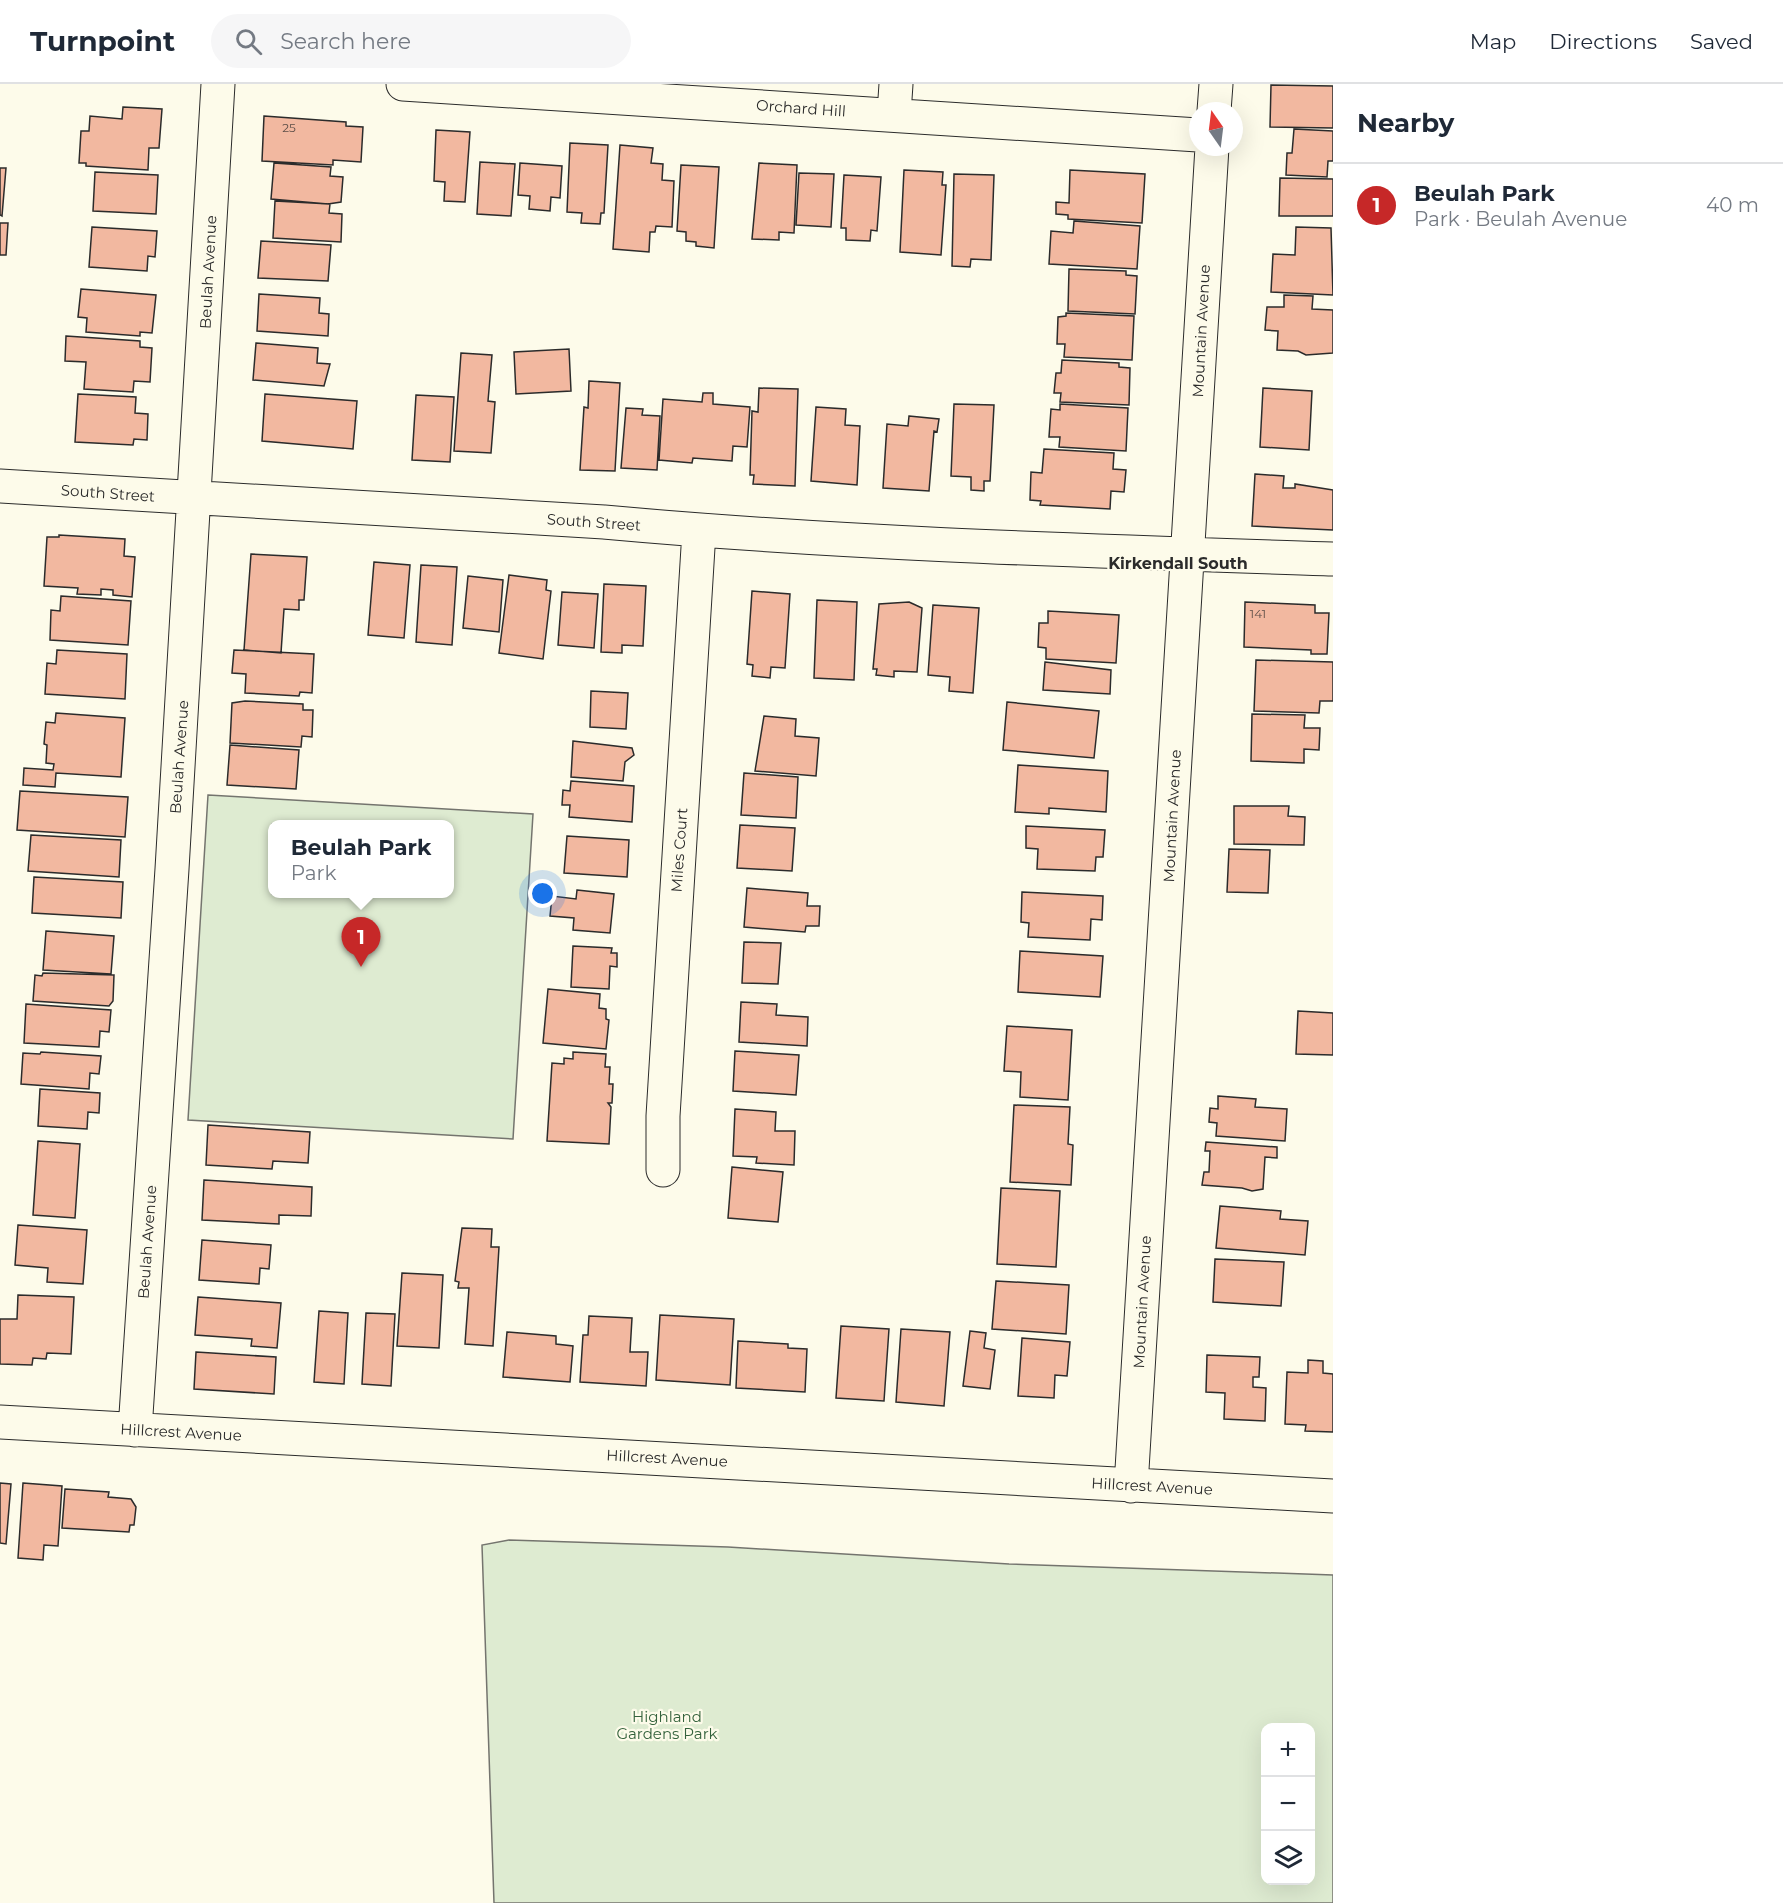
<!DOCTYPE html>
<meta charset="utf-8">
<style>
body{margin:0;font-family:Montserrat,sans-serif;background:#f6f6f7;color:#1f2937}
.controls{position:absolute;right:18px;bottom:18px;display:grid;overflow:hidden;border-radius:12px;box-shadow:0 6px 24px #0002}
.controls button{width:54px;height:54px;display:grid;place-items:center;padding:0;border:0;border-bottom:2px solid #e0e1e3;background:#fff;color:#1f2937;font:30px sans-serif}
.compass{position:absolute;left:1189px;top:18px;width:54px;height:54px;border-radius:50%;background:#fff;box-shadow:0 6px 24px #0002;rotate:346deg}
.you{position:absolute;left:543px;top:810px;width:21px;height:21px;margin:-15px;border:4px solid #fff;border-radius:50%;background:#1a73e8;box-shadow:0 0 0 9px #1a73e833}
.badge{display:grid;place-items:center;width:39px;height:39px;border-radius:50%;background:#c62828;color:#fff;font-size:20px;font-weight:700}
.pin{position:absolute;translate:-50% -50px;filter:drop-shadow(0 2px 3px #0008)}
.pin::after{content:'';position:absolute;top:32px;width:21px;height:18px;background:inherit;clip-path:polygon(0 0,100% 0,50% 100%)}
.popup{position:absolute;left:268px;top:736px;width:186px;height:78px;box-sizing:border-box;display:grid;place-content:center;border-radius:12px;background:#fff;filter:drop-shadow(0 2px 4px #0005);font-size:20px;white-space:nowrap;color:#747a83}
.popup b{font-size:22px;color:#1f2937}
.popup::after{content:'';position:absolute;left:50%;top:100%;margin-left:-12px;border:12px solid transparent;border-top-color:#fff}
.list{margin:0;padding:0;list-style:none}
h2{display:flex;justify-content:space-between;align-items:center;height:78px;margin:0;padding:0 24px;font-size:26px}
h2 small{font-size:20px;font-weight:400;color:#747a83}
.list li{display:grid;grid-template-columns:39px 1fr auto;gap:18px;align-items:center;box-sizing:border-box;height:84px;padding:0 24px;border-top:2px solid #e0e1e3}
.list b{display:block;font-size:22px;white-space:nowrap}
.list p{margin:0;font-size:20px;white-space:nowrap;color:#747a83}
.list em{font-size:20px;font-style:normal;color:#747a83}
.icon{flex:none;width:33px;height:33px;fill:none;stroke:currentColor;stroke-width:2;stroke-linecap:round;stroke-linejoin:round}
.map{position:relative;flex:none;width:1333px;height:1819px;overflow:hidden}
header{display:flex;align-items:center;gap:36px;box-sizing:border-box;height:84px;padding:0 30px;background:#fff;border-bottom:2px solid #e0e1e3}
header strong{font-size:28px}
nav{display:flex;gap:33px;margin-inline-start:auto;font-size:21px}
.search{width:420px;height:54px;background:#f6f6f7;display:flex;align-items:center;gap:15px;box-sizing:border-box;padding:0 21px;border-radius:33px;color:#747a83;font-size:22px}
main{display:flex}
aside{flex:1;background:#fff}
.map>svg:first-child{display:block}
.green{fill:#deebd1;stroke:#74746e;stroke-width:1.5;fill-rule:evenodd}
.building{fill:#f2b8a0;stroke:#2b2b2b;stroke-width:1.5}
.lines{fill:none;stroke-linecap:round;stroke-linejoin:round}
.minor-casing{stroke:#2b2b2b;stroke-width:35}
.minor{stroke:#fdfbea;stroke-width:33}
.labels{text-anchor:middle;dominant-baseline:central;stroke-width:4.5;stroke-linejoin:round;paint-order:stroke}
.number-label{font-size:12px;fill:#5d4e48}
.street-label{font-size:15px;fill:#2b2b2b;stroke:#fdfbea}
.park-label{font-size:15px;fill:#34623c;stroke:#fdfbea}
.neighbourhood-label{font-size:16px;font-weight:bold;fill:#2b2b2b;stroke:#fdfbea}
</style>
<header>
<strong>Turnpoint</strong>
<div class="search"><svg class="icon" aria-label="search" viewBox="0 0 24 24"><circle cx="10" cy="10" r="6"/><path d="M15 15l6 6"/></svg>Search here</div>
<nav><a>Map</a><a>Directions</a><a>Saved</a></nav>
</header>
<main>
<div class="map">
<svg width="1333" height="1819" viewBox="0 0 1333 1819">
<rect width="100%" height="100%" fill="#fdfbea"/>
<path class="green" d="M208,711l325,19 -20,325 -325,-19zM449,740v70h-177v-70z
M509,1456l219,7 281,17 324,11v328h-839l-12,-358zM1266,1644h44v152h-44z"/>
<path class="building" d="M1271,1l62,1v42l-63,-1z
M123,23l39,2 -3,39h-10l-1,22 -62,-4v-3h-7l2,-32h8l1,-15 32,3z
M264,32l82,6v4l17,1 -2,35 -28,-2v5l-71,-4z
M1294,45l39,2v30h-5l-1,16 -41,-2 1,-22h5z
M436,46l34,2 -5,70 -21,-1 1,-19 -11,-1z
M570,59l38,2 -4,68h-3l-1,11 -19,-1 1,-10 -15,-1z
M620,61l33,3 -2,15 12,1 -1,16 12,1 -2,46 -16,-1 -1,6h-5l-1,20 -36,-3z
M480,78l35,2 -4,52 -34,-2z
M274,79l57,4 -1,9 13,1 -2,25 -13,2 -57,-5z
M520,79l42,3 -2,32 -9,-1 -1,14 -21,-2 1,-13 -12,-1z
M759,79l38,2 -3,68 -15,-1v8l-27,-1z
M681,81l38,2 -5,81 -18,-2v-4l-10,-1v-9l-9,-1z
M0,84h6l-4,48 -2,-1z
M904,86l39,2 -1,13h4l-5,70 -41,-3z
M1070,86l75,4 -3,49 -74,-4v-4l-12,-1v-12l13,1z
M95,88l63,3 -2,39 -63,-3z
M799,89l35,1 -3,53 -35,-2z
M954,90l40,1 -3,85 -20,-1 -1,8 -18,-1z
M844,91l37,2 -4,54 -6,-1 -1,11 -24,-1v-12h-5z
M1280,94l53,1v37h-54z
M275,117l55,3 -1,9 13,1 -1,28 -68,-4z
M1074,137l66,5 -3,43 -88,-5 2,-33 22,2z
M0,139h8l-2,32h-6z
M92,143l65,4 -2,26 -7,-1 -1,15 -58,-4z
M1296,143l35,1 2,67 -62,-3 2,-38 22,1z
M261,157l70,4 -3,36 -70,-3z
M1069,185l57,2v4l11,1 -2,38 -67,-3z
M81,205l75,6 -4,38 -12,-1v4l-54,-4 1,-14 -9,-1z
M259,210l61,4 -1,15 10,1 -1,22 -71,-5z
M1284,211l29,1 -1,13 21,1v43l-27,2 -8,-4 -21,-1 1,-19 -13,-1 2,-23h17z
M1066,229l68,3 -2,44 -68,-3 1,-13h-8l1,-27 8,-1z
M66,252l74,5v6l12,1 -2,34 -16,-1 -1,11 -49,-3 2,-27 -21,-1z
M256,259l62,5 -1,15 13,1 -6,22 -71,-6z
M569,265l2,42 -55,3 -2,-42z
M461,269l31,2 -4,46 7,1 -4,51 -37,-2z
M1062,276l57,3v4l11,1 -1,37 -69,-3 1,-9h-7l2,-20h5z
M589,297l31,2 -5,88 -35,-1 4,-63 4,1z
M759,304l39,1 -3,97 -42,-2 1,-9h-4l2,-64 6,1z
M1263,304l49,3 -3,59 -49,-3z
M703,309h10v11l37,3 -3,40 -14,-1 -1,15 -39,-3 -1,5 -33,-3 4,-61 39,3z
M78,310l58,3 -1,16 13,1 -1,26 -13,-1 -1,6 -58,-3z
M265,310l92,7 -4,48 -91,-8z
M416,311l38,2 -4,65 -38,-2z
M954,320l40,1 -4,76h-6v10l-13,-1v-13l-20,-1z
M1060,320l68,4 -2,43 -67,-4 1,-10h-11l2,-28 9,1z
M816,323l30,2 -1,16 15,1 -3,59 -46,-4z
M626,324l17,1 -1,6 18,1 -3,54 -36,-2z
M909,332l30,3 -2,13 -3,-1 -5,60 -46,-3 4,-64 21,2z
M1044,365l70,4 -1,16 13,1 -2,22 -13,-1 -1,18 -70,-4 1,-4 -11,-1 1,-28 11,1z
M1255,390l29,2 -1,12h12v-4l38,6v40l-81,-4z
M59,451l66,4 -1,17 11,1 -3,40 -19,-2v-5l-12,-1v6l-24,-1 1,-6 -34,-2 3,-49h12z
M251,470l56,3 -3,43h-5v10l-15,-1 -3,44 -37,-3z
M374,478l36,3 -6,73 -36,-3z
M421,481l36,2 -5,78 -36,-3z
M509,491l38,5 -1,10 5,1 -8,68 -44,-6z
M468,492l35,4 -4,52 -36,-4z
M604,500l42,2 -3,60 -21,-1v8l-21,-1z
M752,507l38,3 -5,74 -14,-1 -1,11 -18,-2 1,-11 -6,-1z
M562,508l36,2 -4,54 -36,-3z
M61,512l70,5 -3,44 -78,-5 1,-30 9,1z
M817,516l40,2 -3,78 -40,-2z
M909,518l13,6 -5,64 -23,-1v6l-18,-2 1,-6h-4l6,-65z
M1245,518l70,3v8h14l-2,41h-16v-4l-67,-3z
M933,521l46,3 -6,85 -24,-2 1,-14 -22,-2z
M1048,527l71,4 -3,48 -70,-4v-11l-8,-1 1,-24h9z
M57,566l70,4 -2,45 -80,-5 2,-31 9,1z
M234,566l80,4 -2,39 -12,-1 -1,4 -54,-3 1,-19 -14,-1z
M1256,576l77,2v39h-13l-1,12 -65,-2z
M1045,578l66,8 -1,24 -67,-4z
M591,607l37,2 -2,36 -36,-2z
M245,617l58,3v6h10l-1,27 -10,-1 -1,11 -71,-4 2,-40z
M1007,618l92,9 -5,47 -91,-8z
M56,629l69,5 -4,59 -65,-4 -1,14 -32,-2 1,-17 29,2 1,-6 -8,-1 1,-18 -3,-1 2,-22 9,1z
M1252,630l53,1 -1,13h16l-1,22 -15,-1v14l-53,-2z
M764,632l32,3 -1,17 24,2 -3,38 -61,-5z
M573,657l59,7 2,7 -9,7 -2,19 -52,-4z
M230,661l69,5 -3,39 -69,-4z
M1018,681l90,6 -2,41 -57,-4v6l-34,-2z
M744,689l54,4 -2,41 -55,-3z
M571,697l63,5 -2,36 -63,-5 1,-12h-8l1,-15 7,1z
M20,707l108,6 -3,40 -108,-7z
M1234,722h55l-1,10 17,1 -1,28 -70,-1z
M740,741l55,3 -3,43 -55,-3z
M1026,742l79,4 -2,27h-7l-1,14 -58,-2 1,-20 -12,-1z
M31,751l90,5 -2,37 -91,-6z
M567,752l62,4 -2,37 -63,-4z
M1229,765l41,1 -2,43 -41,-1z
M34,793l89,5 -2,36 -89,-5z
M747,804l61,5 -1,13h13l-1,20h-13l-1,6 -61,-5z
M577,806l37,4 -4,39 -37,-3 1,-12 -24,-2 2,-20 24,3z
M1022,808l81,4 -1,24 -11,-1 -1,21 -62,-3 1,-14 -8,-1z
M46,847l68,5 -3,38 -68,-4z
M744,858l37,1 -3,41 -36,-1z
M573,862l39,2 -1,5h6v14l-7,-1 -1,23 -38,-2z
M1020,867l83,5 -3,41 -82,-5z
M43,889l71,2 -1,26 -4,5 -76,-5 2,-26 7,1z
M548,905l52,5 -1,14 7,1v10l3,1 -3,29 -63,-6z
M741,918l36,2 -1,11 32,2 -1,29 -68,-4z
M26,920l85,6 -2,22 -9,-1 -1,16 -75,-4z
M1298,927l35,2v42l-37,-1z
M1007,942l65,4 -4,70 -48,-3 1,-25 -17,-1z
M735,967l64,4 -3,40 -63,-4z
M41,968l60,4 -2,18 -9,-1 -1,16 -68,-5 2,-31 17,1z
M573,968l33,2 -1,13h5l-1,17h4l-1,19h-4l3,4 -2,37 -62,-3 5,-78 12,1v-6l9,1z
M40,1005l60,4 -1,20 -11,-1 -1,17 -49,-3z
M1218,1012l38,3 -1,8 32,2 -2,32 -69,-5 1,-13 -8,-1 1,-14 8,1z
M1014,1021l56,2 -2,37 5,1 -2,40 -61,-3z
M735,1025l41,3 -1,19h20l-1,34 -38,-2 1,-6 -24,-1z
M208,1041l102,7 -2,31 -35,-2 -1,8 -66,-4z
M38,1057l42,3 -5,74 -42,-3z
M1206,1058l71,5v11l-12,-1 -2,32 -11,2 -10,-3 -40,-3 2,-13h5l1,-21h-5z
M732,1083l51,5 -5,50 -50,-4z
M204,1096l108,7 -1,29 -32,-1v9l-77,-4z
M1001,1104l59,3 -4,76 -59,-3z
M1220,1122l61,5 -1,8 28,2 -3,34 -89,-7z
M18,1141l69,5 -4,54 -36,-2 1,-14 -33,-3z
M462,1144l30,1 -1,18h8l-6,99 -28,-2 4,-56h-11l1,-6 -4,-1z
M202,1156l69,5 -2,24 -9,-1 -1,16 -60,-4z
M1215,1175l69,3 -3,44 -68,-4z
M402,1189l41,2 -4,73 -42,-2z
M996,1197l73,4 -3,49 -74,-5z
M18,1211l56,2 -3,57 -24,-1 -1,6 -13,-1 -1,7 -32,-1v-45h17z
M198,1213l83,6 -4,45 -26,-2 1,-7 -57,-4z
M319,1227l29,2 -4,71 -30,-2z
M366,1229l29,1 -4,72 -29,-2z
M660,1231l74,4 -4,66 -74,-5z
M589,1232l43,2 -2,34h18l-2,34 -66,-4 3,-47h5z
M841,1242l48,3 -5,72 -48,-3z
M901,1245l49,3 -6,74 -48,-4z
M970,1247l16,2 -2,15 11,2 -5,39 -27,-3z
M507,1248l49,4v8l17,2 -3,36 -67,-5z
M1022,1254l48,4 -3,34 -12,-1 -1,23 -36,-2z
M738,1257l50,3v4l19,1 -2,43 -69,-4z
M196,1268l80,5 -2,37 -80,-5z
M1207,1271l53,2 -1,20h-6v10l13,1 -1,33 -41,-2 1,-26 -19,-1z
M1308,1276l15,1v12l10,1v58l-28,-1 1,-6 -21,-1 2,-52 21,1z
M0,1399l11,1 -5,60 -6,-1z
M23,1399l39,3 -4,60 -14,-1 -1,15 -25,-2z
M65,1405l44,3 -1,5 23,2 5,8 -2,18h-4l-1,7 -67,-4z"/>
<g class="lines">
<g class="minor-casing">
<path id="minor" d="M403,0l795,51
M1214,27l2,-27
M894,30l2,-30
M0,402l604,36c242,22 486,29 729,37
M663,1086v-54l36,-585
M0,1338l1333,74
M135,1346l37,-561 46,-785
M1131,1402l81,-1339"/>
</g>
<use href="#minor" class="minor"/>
</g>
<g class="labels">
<g class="number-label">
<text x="289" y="43">25</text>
<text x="1258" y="529">141</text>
</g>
<g class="street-label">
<text transform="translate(801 24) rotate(4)">Orchard Hill</text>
<text transform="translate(208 188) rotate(-87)">Beulah Avenue</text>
<text transform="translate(1201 247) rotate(-87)">Mountain Avenue</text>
<text transform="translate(108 409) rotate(4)">South Street</text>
<text transform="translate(594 438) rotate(4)">South Street</text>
<text transform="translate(179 673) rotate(-86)">Beulah Avenue</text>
<text transform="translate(1172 732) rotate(-87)">Mountain Avenue</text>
<text transform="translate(679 766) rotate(-86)">Miles Court</text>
<text transform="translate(147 1158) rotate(-86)">Beulah Avenue</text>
<text transform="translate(1142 1218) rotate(-87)">Mountain Avenue</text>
<text transform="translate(181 1348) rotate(3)">Hillcrest Avenue</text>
<text transform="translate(667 1374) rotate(3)">Hillcrest Avenue</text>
<text transform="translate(1152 1402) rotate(3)">Hillcrest Avenue</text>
</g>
<g class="park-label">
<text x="667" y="1632">Highland<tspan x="667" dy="17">Gardens Park</tspan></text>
</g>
<g class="neighbourhood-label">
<text x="1178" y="479">Kirkendall South</text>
</g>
</g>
</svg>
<div class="controls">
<button>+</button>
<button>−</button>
<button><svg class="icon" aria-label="layers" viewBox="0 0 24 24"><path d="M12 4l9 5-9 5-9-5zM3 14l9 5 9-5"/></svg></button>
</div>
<svg class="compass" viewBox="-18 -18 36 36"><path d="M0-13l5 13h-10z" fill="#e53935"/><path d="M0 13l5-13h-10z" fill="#747a83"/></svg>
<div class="you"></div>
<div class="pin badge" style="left:361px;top:883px">1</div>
<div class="popup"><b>Beulah Park</b>Park</div>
</div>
<aside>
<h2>Nearby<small></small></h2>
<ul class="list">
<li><span class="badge">1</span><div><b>Beulah Park</b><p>Park · Beulah Avenue</p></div><em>40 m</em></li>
</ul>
</aside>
</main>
